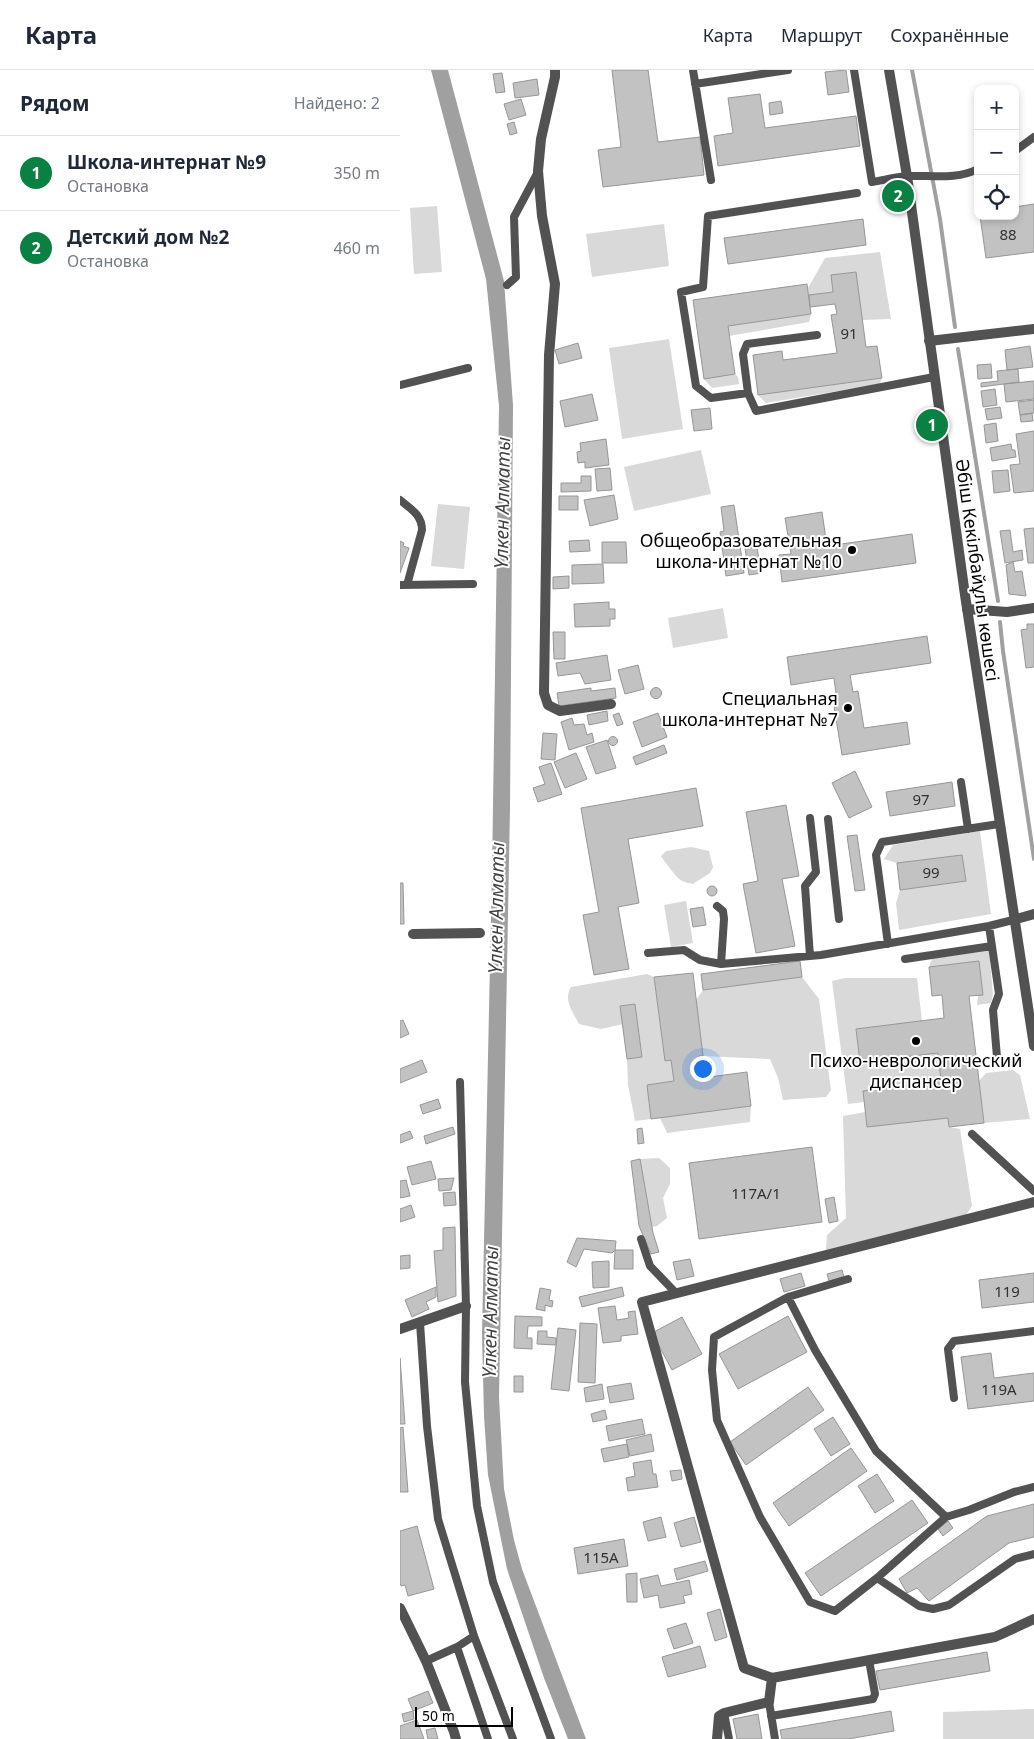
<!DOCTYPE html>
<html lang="ru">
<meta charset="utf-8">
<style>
body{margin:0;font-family:"Noto Sans",sans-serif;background:#f6f6f7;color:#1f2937}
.controls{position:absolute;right:15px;top:15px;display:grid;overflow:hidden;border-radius:10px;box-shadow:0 2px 8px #0003}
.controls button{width:45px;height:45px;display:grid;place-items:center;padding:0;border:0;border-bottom:1px solid #e0e1e3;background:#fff;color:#1f2937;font:25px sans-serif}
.scale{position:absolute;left:15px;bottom:12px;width:98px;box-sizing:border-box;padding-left:5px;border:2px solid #000;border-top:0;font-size:14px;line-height:18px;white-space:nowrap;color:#000;-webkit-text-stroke:4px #fff;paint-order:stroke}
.you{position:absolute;left:302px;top:998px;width:18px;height:18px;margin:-12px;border:4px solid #fff;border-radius:50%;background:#1a73e8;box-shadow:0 0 0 8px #1a73e833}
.badge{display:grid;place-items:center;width:32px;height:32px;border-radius:50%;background:#0b8043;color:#fff;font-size:16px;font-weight:700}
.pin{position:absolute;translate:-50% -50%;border:2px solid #fff;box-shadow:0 1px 5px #0006}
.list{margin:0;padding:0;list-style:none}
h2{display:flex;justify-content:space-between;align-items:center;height:65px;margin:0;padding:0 20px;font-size:21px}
h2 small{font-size:16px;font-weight:400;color:#747a83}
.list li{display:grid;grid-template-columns:32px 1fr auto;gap:15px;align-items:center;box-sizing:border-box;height:75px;padding:0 20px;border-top:1px solid #e0e1e3}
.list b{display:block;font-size:19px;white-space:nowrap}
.list p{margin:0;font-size:16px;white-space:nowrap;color:#747a83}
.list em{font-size:16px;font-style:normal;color:#747a83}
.icon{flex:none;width:28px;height:28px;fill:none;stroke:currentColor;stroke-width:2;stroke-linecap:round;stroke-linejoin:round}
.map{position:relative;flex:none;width:634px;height:1669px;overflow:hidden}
header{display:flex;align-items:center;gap:30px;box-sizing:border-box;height:70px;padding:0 25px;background:#fff;border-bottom:1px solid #e0e1e3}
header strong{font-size:24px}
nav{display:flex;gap:28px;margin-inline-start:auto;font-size:18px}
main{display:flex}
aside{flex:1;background:#fff}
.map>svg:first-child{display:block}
.green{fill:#d9d9d9}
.water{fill:#a0a0a0}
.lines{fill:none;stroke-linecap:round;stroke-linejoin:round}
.stream{stroke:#a0a0a0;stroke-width:4}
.building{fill:#c2c2c2;stroke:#969696}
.service{stroke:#525252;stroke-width:8}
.minor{stroke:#525252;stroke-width:10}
.tertiary{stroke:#525252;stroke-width:10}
.poi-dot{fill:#000;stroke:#fff;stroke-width:2}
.labels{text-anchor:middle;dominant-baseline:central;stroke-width:4;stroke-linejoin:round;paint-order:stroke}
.number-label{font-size:15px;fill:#303030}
.poi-label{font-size:18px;fill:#000;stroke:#fff;text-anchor:end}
.street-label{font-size:18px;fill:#000;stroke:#fff}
.water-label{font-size:19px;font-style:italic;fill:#414141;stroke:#fff}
</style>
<header>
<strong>Карта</strong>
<nav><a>Карта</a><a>Маршрут</a><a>Сохранённые</a></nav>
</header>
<main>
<aside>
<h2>Рядом<small>Найдено: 2</small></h2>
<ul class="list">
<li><span class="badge">1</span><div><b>Школа-интернат №9</b><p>Остановка</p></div><em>350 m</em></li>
<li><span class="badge">2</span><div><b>Детский дом №2</b><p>Остановка</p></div><em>460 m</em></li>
</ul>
</aside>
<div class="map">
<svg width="634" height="1669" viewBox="0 0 634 1669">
<rect width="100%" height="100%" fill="#fff"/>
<path class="green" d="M37,136l5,66 -28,2 -4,-66z
M264,154l5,42 -77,11 -6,-43z
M480,182l11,67 -29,1 -7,-48 -24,3 2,17 -24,3 -1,-7 17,-30z
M411,244l-2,8 -80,14 -1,-10z
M269,269l14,90 -61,10 -13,-91z
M335,304l3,3 1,7 -27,4 -8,-9z
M482,308l-2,6 -114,19 -8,-8z
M301,380l10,44 -77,17 -10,-44z
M38,434l32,3 -6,62 -33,-3z
M323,538l5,30 -55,10 -5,-30z
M580,761l11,83 -92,16 -3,-27 4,-13 66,-9 -4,-26 -65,8 -13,-4 9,-14z
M291,777l18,4 4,16 -3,6 -17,11c-4,-1 -11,-2 -15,-6 -4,-4 -14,-17 -17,-22l5,-5z
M286,831l7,42 -22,4 -7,-42z
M589,880l4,44 -2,9 -14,2 1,-10h5l-4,-34 -50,6 3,-8z
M247,904l7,3 11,84 6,-1 3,21 -27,4 4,34 -16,2 -7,-36 -1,-26 15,-3 -7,-52 -15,2 3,18 -22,5 -22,-5c-6,-12 -16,-24 -8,-37z
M402,907l17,22 12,91 -5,7 -43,3 -5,-22 -8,-19 -67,-3 -7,-56 7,-10z
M445,908h72l5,43 -66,8 4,33 78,-9 3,28 -78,10 1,11 -16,2 -16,-123z
M613,1000l7,5 10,44 -46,4 -5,-42 7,-8z
M351,1036l-1,16 -83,11 -7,-15z
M465,1042l2,15 81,-9 1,9 11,2 12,77 -6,9 -140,35 1,-15 19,-17 -3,-102z
M259,1088l11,10v16l-7,14 4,20 -10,8 -5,1 -12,-68z
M634,1639v30h-91v-27z"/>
<path class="water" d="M31,0h17l56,211 9,124 -3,403 -11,589 5,92 10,51 8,29 64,170h-18l-24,-61 -37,-109 -19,-94 -4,-59 -2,-82 10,-462 7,-466 -13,-127z"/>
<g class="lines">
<path class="stream" d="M512,0l28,149 15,108
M558,279l40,252
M600,552l3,29 31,208"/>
</g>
<path class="building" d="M212,0h36l10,72 42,-5 4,38 -101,12 -5,-37 23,-3z
M446,0l3,22 -21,3 -3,-23z
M102,3l3,19 -9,1 -3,-19z
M137,9l2,16 -24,3 -2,-15z
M360,24l5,34 91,-12 4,30 -142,20 -4,-30 19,-3 -5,-35z
M121,29l5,16 -17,5 -5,-16z
M381,31l2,12 -13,2 -1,-12z
M114,52l3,11 -7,2 -3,-11z
M634,134v48l-48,6 -6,-42h35v-9z
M463,149l3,26 -138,19 -4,-26z
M456,202l10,75 11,-1 5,32 -124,17 -5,-40 29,-4 1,9 54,-7 -6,-38 6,-1 -2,-10 -25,3 -1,-12 24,-3 -2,-17z
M407,214l4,30 -83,12 7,48 -31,5 -11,-79z
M178,273l4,15 -23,6 -4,-14z
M630,276l3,21 -26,3 -2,-20z
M591,294l1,14 -14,1 -1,-14z
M618,299l1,13 -38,5v-4l17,-2 -1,-10z
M634,311v18l-28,3 -2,-18z
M595,319l2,16 -14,2 -2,-16z
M192,324l6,26 -33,7 -5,-26z
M634,330v13l-14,2 -2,-13z
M600,337l2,11 -15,2 -2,-11z
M310,338l2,21 -18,2 -3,-21z
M632,343l1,8 -12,1 -1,-7z
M596,353l2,18 -12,2 -2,-18z
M634,361v60l-20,2 -4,-28 10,-1 -4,-30z
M206,369l3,26 -24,3v-6l-7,1 -1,-11 4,-1 -1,-8z
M611,374l1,6h3l1,7 -24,4 -2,-13z
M210,398l2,22 -15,1 -2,-22z
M608,400l2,21 -16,2 -2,-22z
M181,406h10v15l-30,1v-9h20z
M214,425l4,24 -28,7 -6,-26z
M159,426h19v14h-19z
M334,435l10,68 -18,3 -6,-44 4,-1 -3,-24z
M422,442l5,34 85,-12 4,29 -134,19 -3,-27 12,-1 -6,-36z
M634,458v35h-6l-4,-34z
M610,460l3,22 9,-2 1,10 -18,3 -5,-32z
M189,470l1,11 -20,1 -1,-11z
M0,471l4,2 -1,3 6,2 -9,25z
M202,472h24l1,21h-25z
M357,477l4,26 -12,2 -4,-27z
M613,492l2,10 7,-1 4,25 -17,-2 -3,-29z
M203,494l1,19 -32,1v-19z
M169,506v12l-16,1v-12z
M209,532v7h6v10h-5v7l-35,1 -1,-23z
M627,554h7v43l-8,1 -5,-38 6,-1z
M153,562h12v27h-11z
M527,566l4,27 -81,12 3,17 5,-1 6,37 43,-6 3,22 -68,11 -10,-61h4l-2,-16 -43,7 -4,-28z
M207,585l4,25 -26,4 -5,-11 -22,3 -2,-13z
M238,595l6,24 -19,5 -7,-24z
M250.5 623a5.5 5.5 0 1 1 11 0a5.5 5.5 0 1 1-11 0Z
M191,618v3l24,-3 1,10 -57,8 -2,-13z
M207,641l1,10 -19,4 -2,-10z
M219,643l4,11 -6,2 -4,-11z
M258,643l9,24 -25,10 -9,-25z
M172,648l2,7 10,-1 3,11 5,-2 2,9 -25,8 -8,-28z
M143,663l14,1 -2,26 -14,-1z
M208.5 671a4.5 4.5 0 1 1 9 0a4.5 4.5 0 1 1-9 0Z
M207,670l9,28 -20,6 -10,-27z
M264,675l3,8 -31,12 -3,-8z
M176,683l11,26 -22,9 -11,-26z
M151,693l11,31 -24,8 -5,-14 12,-4 -6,-17z
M455,701l17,36 -23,11 -17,-35z
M552,712l3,24 -65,10 -4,-24z
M296,718l7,38 -75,13 11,64 -21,4 11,62 -35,6 -11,-60 16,-3 -18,-104z
M386,735l13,71 -17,3 13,67 -39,7 -13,-69 15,-3 -12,-69z
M457,765l8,55 -10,1 -8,-55z
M562,785l4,26 -66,9 -3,-27z
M0,813h3l1,41h-4z
M307 821a5 5 0 1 1 10 0a5 5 0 1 1-10 0Z
M303,837l3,18 -13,2 -3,-18z
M400,891l2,16 -99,13 -2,-16z
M579,891l4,34 -14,1 15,127 -35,4 -1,-9 -81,9 -4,-36 78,-10 -3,-28 -78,9 -4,-33 88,-11 -2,-23 -10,1 -3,-29z
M293,903l10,83h-4l3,22 45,-6 4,34 -100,13 -4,-34 27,-4 -3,-21 -6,1 -11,-84z
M235,934l7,53 -15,2 -7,-53z
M3,950l6,14 -9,4v-17z
M22,990l5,12 -27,11v-14z
M38,1029l3,9 -18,6 -3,-9z
M53,1057l2,7 -29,10 -2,-8z
M242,1058l2,15 -6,1 -1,-15z
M10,1061l3,7 -13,5v-8z
M412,1077l10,75 -123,17 -10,-76z
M240,1089l13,74 6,19 -8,2 -12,-28 -8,-65z
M31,1091l5,18 -24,6 -5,-18z
M54,1108l-3,12 -12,1 -1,-12z
M6,1110l4,16 -10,2v-17z
M55,1122l1,13 -12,1 -1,-13z
M434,1127l4,24 -9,2 -4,-24z
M11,1135l4,12 -15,5v-13z
M55,1157l1,69 -18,6 -4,-51 9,-1v-22z
M177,1168l39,3 -1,9 -3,3 -28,-4 -8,18 -9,-5z
M215,1180h18v19h-19z
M10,1185v13l-10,1v-13z
M290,1189l4,17 -17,4 -4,-18z
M209,1191v26l-16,1 -1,-26z
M442,1200l2,7 -15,4 -2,-7z
M401,1203l4,13 -21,6 -4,-13z
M634,1203v29l-52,6 -3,-28z
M36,1217v10l-10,5 3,7 -17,8 -7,-17z
M222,1217l2,9 -42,11 -3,-10z
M140,1218l11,2 -2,10 4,1 -1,6 -7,-2v6l-9,-2z
M215,1236l2,14 12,-2 -1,-6 7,-1 3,23 -17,2v5l-18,2 -5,-35z
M115,1246l27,1v9h-14l-1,12h5v11l-18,-1z
M388,1246l19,36 -69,37 -19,-35z
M282,1247l20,37 -30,16 -20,-37z
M180,1253l17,1 -2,59 -17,-1z
M158,1258l18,2 -7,61 -18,-2z
M138,1261h9v6l9,1v7l-19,-1z
M591,1283l3,25 40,-5v28l-66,8 -7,-52z
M0,1288l5,66h-5z
M114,1306h9v16h-9z
M231,1313l3,16 -24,4 -3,-16z
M202,1314l2,15 -18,3 -2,-14z
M408,1317l16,23 -78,55 -16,-23z
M205,1340l2,9 -14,3 -2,-8z
M433,1347l17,27 -19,12 -17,-27z
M242,1349l3,15 -36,7 -3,-15z
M3,1357l5,65h-8v-64z
M251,1364l3,17 -24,5 -4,-16z
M227,1374l2,13 -25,5 -3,-13z
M451,1378l16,23 -78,55 -16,-23z
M251,1390l2,14h3l2,13 -30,4 -2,-13 9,-2 -2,-13z
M281,1400l1,9 -10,2 -2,-10z
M477,1404l17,27 -19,12 -17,-27z
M512,1430l16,23 -107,73 -16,-23z
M634,1434v33l-25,6 -80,58 -12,-13 -10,5 -8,-14 88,-63z
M261,1447l5,20 -18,4 -5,-19z
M294,1447l7,25 -20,5 -7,-24z
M548,1451l5,7 -10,8 -5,-7z
M17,1456l17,63 -26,7 -3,-11 -4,1 -1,-3v-52z
M224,1469l4,27 -50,8 -4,-26z
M305,1491l3,10 -31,9 -3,-11z
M237,1503v29h-10l-1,-28z
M258,1505l3,11 28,-6 3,14 -9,2 2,7 -25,5 -2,-13 -14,3 -4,-19z
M320,1539l7,28 -12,4 -8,-28z
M286,1553l7,20 -19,6 -7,-20z
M300,1576l6,21 -38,10 -6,-20z
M587,1582l3,19 -110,19 -4,-19z
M28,1621l5,12 -20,8 -5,-12z
M13,1641l1,8 -10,3 -2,-8z
M491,1641l3,20 -46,8h-66l-2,-9z
M358,1644l4,25h-25l-4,-20z
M17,1650l7,19h-24v-13z
M35,1658l3,11h-10l-2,-9z"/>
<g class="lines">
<path class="service" d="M293,0l18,110
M454,0l18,112c12,-2 24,-5 35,-6 23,-1 50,4 71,-7
M295,14l93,-14
M615,81l19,-14
M457,123l-149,23 -5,71 -22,5 15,94 15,12 37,-5 8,18 178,-34
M107,215l9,-8 -2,-60 24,-45
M0,315l68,-17
M348,323l-5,-39 4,-10 70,-9
M0,430c11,9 22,15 22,30l-15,55
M0,515l73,-1
M561,712l7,47
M410,748l6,54 -11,14 5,70
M428,749l11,100
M317,836l6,5 1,8 -3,45
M589,856l10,68 -6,16 4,47
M488,874l-12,-89 6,-13 117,-18
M248,883l36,-3 16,10 21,4 100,-9 168,-29 24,-6
M505,889l87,-13
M60,1012l6,224 -1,76 12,124 16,76 58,157
M572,1064l62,57
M241,1169l9,27 26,27
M388,1227l60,-18
M20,1253l7,103 11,93 36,117 39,103
M554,1328l-6,-49 6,-8 80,-10
M546,1447l-70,-66 -61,-101 -27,-53 -74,40 -2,33 5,50 43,97 50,85 25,9 42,-33 69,-61 23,-7 45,-18 20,-5
M477,1508l42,28 14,3 16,-4 66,-46 19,-5
M57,1577l31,92
M26,1591l31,-14 17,-11
M369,1632l6,37
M324,1643l5,26
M371,1646l102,-17 2,-5 -6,-34"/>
<path class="minor" d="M155,0v7l-14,62 -3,32 4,45 13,68 -6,71 -5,338 4,12 12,6 51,-7
M529,271l105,-12
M567,539l40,3 27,-4
M13,864l67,-1
M634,1132l-392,100 102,366 28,10 223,-41 39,-18
M0,1259l66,-23
M0,1538l26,53 28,71 2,7
M317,1669l2,-23 5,-3 45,-11 3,-24"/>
<path class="tertiary" d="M489,0l18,106 58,419 69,451
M613,850l21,-6"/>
</g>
<g class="poi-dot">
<circle cx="452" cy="480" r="5"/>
<circle cx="448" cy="638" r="5"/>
<circle cx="516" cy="971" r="5"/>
</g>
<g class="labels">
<g class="number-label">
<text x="608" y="164">88</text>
<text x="449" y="263">91</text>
<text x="521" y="729">97</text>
<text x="531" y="802">99</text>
<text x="356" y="1123">117А/1</text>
<text x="607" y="1221">119</text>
<text x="599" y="1319">119А</text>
<text x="201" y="1487">115А</text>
</g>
<g class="poi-label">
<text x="442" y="470">Общеобразовательная<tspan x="442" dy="21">школа-интернат №10</tspan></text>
<text x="438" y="628">Специальная<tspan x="438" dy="21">школа-интернат №7</tspan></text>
<text x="516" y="990" text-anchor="middle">Психо-неврологический<tspan x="516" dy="21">диспансер</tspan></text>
</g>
<g class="street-label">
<text transform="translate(578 500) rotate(82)">Әбіш Кекілбайұлы көшесі</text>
</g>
<g class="water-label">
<text transform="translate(102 433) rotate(-89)">Үлкен Алматы</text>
<text transform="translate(96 838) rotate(-89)">Үлкен Алматы</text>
<text transform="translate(90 1242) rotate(-89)">Үлкен Алматы</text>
</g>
</g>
</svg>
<div class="controls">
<button>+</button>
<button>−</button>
<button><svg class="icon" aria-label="locate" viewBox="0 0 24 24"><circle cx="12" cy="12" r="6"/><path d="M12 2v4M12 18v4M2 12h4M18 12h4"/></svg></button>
</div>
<div class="scale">50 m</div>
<div class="you"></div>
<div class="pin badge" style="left:532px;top:355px">1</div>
<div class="pin badge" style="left:498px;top:126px">2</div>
</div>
</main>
